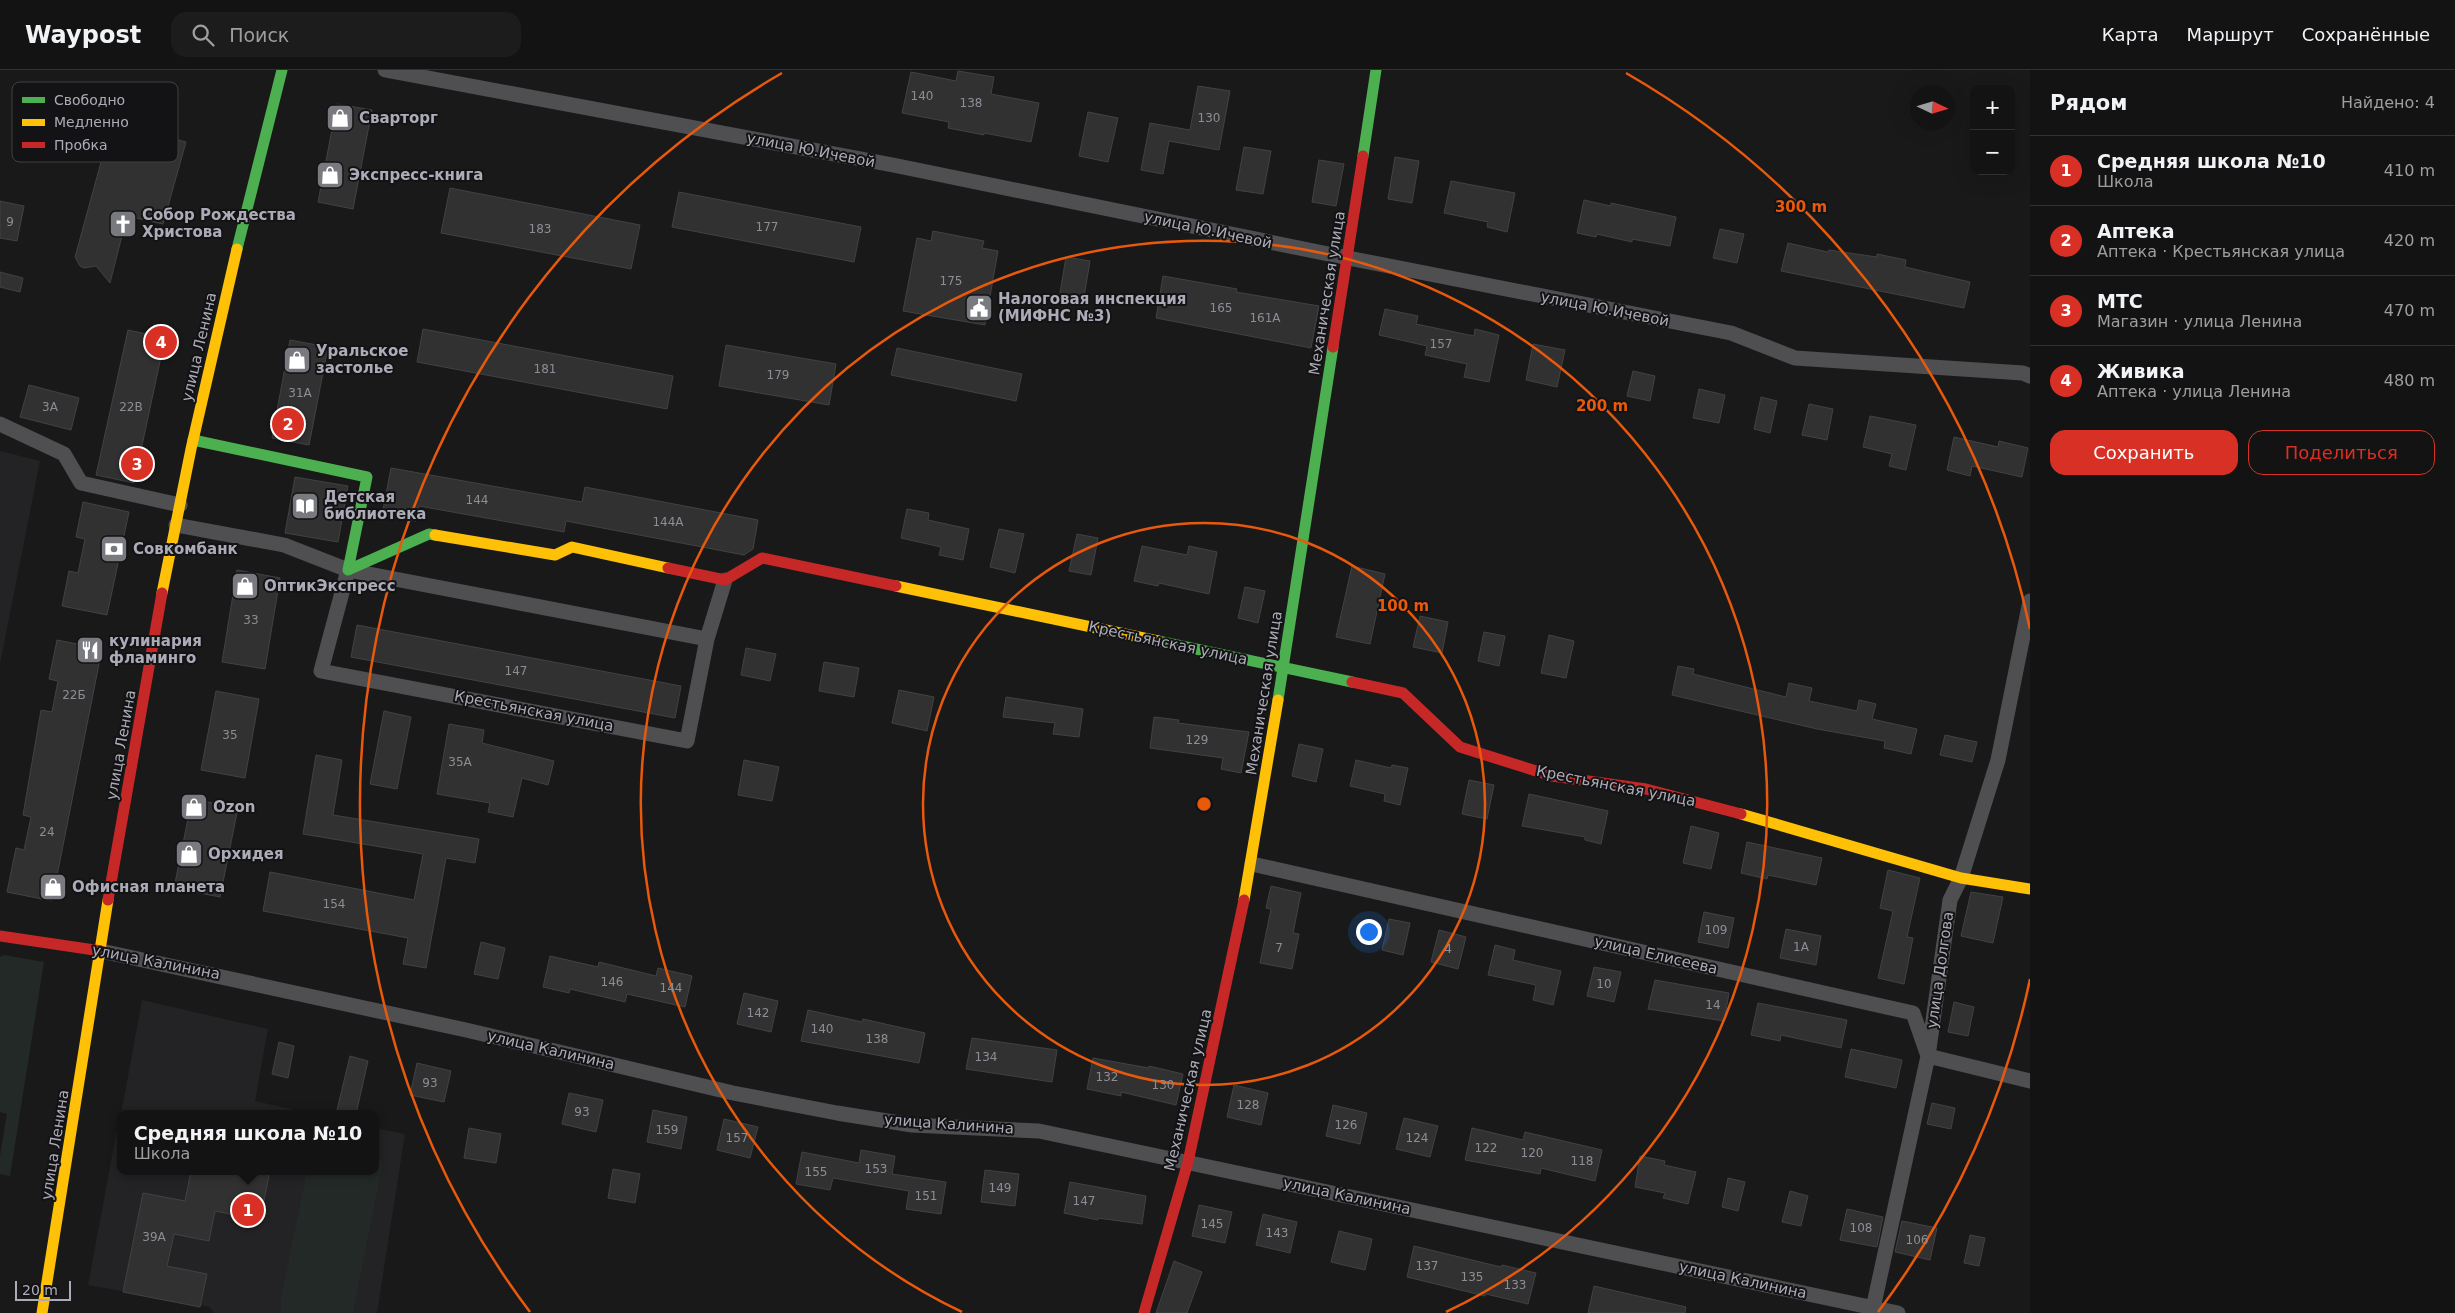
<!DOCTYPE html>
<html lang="ru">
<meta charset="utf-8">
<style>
body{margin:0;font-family:"DejaVu Sans",sans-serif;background:#1c1c1c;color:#f1f3f6}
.controls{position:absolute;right:15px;top:15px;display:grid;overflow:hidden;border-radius:10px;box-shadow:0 5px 20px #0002}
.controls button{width:45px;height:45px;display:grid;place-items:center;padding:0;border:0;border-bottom:1px solid #323233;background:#131313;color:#f1f3f6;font:25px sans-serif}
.compass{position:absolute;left:1910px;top:15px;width:45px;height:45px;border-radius:50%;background:#131313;box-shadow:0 5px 20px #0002;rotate:94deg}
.scale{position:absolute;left:15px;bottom:12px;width:56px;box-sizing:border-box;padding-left:5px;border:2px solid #acacb8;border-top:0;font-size:14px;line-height:18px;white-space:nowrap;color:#acacb8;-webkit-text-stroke:4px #131315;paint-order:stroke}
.you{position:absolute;left:1368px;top:861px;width:18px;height:18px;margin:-12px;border:4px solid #fff;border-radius:50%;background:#1a73e8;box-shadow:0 0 0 8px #1a73e833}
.badge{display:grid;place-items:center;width:32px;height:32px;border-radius:50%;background:#d93025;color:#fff;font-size:16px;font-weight:700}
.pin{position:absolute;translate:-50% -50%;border:2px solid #fff;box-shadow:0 1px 5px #0006}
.popup{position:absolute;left:117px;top:1040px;width:262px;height:65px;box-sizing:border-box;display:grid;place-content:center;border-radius:10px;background:#131313;filter:drop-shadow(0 1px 4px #0005);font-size:16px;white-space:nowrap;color:#9d9ea0}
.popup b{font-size:19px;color:#f1f3f6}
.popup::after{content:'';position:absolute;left:50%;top:100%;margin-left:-10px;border:10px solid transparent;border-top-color:#131313}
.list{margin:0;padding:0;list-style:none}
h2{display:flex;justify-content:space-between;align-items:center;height:65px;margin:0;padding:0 20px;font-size:21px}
h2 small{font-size:16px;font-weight:400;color:#9d9ea0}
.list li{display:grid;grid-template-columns:32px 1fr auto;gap:15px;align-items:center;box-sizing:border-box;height:70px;padding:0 20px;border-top:1px solid #323233}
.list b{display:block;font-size:19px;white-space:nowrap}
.list p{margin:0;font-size:16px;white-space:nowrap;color:#9d9ea0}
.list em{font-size:16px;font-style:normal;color:#9d9ea0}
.actions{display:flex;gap:10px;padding:15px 20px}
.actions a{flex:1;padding:11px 0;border:1px solid #d93025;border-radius:15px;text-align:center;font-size:18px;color:#d93025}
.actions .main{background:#d93025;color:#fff}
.icon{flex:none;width:28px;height:28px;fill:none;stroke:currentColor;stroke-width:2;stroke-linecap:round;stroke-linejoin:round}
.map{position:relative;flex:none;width:2030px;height:1243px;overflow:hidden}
header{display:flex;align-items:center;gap:30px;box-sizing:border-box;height:70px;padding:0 25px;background:#131313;border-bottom:1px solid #323233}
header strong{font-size:24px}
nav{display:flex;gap:28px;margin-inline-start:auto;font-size:18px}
.search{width:350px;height:45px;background:#1c1c1c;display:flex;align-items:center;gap:12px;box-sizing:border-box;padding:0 18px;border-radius:15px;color:#9d9ea0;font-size:19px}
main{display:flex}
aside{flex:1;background:#131313}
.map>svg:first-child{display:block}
.built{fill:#232325}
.green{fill:#232926}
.building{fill:#313131;stroke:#424245}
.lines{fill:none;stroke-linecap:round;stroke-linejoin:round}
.street{stroke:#4f4f52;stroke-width:15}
.fast{stroke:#4caf50;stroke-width:11}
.slow{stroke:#ffc107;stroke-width:11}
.jam{stroke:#c62828;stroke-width:11}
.ring{fill:none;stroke:#e8590c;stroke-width:2.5}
.labels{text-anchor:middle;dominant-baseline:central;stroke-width:4;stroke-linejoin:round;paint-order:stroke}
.number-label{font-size:12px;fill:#8d8d96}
.poi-label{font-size:15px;font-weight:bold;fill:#acacb8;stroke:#131315;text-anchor:start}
.street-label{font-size:15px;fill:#acacb8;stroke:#131315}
.key{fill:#131315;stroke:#414146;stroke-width:1}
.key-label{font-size:14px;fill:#acacb8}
.centre{fill:#e8590c;stroke:#131315;stroke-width:2.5}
.ring-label{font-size:15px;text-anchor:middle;font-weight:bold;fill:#e8590c;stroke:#131315;stroke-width:4;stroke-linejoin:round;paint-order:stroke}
</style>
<header>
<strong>Waypost</strong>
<div class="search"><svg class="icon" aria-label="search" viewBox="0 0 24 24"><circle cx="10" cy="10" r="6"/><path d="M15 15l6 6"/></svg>Поиск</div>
<nav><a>Карта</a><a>Маршрут</a><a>Сохранённые</a></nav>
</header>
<main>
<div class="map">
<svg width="2030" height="1243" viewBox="0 0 2030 1243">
<rect width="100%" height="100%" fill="#191919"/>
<path class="built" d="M0,381l40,10 -40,203z
M142,930l126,29 -13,72 58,13h-192z
M120,1044v57h256v-43l29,6 -28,179h-162l-6,-6 -121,-22z"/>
<path class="green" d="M4,885l40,7 -34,214 -10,-2v-18l7,-42 -7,-2v-155z
M376,1085l6,6v7l-29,145h-71l-2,-10 27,-132h69z"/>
<path class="building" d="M958,1l36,6 -3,17 48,9 -8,39 -47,-9v2l-36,-7 1,-6 -47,-9 9,-41 45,9z
M1198,16l32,5 -11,59 -50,-9 -6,33 -22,-4 9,-47 40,7z
M337,34l35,6 -19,99 -35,-7z
M1088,42l30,6 -10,44 -29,-6z
M112,52l74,20 -23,82 -36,-8 -17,67 -14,-17 -12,2 -4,-2 -5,-9z
M1244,77l27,4 -8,43 -27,-4z
M1395,87l24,4 -7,42 -24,-4z
M1319,90l25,4 -8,42 -24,-4z
M1451,111l64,12 -8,39 -20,-5 1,-5 -44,-9z
M450,118l190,37 -9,44 -190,-36z
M679,122l182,35 -7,35 -182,-35z
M1584,130l27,6v-3l65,14 -6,29 -38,-7v3l-35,-8 -1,3 -19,-4z
M0,131l24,5 -7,35 -17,-3z
M1720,159l24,5 -7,29 -24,-5z
M933,161l51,10 -2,7 16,3 -13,74 -82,-14 14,-73 14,3z
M1788,173l40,9 1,-2 48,7v-3l29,6 -1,7 65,15 -6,26 -183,-37z
M1066,187l24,4 -7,42 -24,-4z
M0,202l23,6 -3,14 -20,-5z
M1163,206l74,13 -1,3 83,14 -8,42 -155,-30z
M1385,239l33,7 -2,8 58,12 1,-7 24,6 -10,47 -25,-5 3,-13 -42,-9 2,-9 -48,-11z
M423,259l250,47 -6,33 -250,-47z
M128,260l37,8 -31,145 -38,-8z
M290,270l38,7 -19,98 -37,-7z
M1533,274l32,6 -8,37 -31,-7z
M726,275l110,19 -7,41 -110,-19z
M897,278l125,26 -6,27 -125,-26z
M1633,301l22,5 -5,25 -23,-5z
M29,315l50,13 -8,32 -51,-13z
M1699,319l26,6 -6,28 -26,-5z
M1761,327l16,4 -7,32 -16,-4z
M1809,334l24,5 -6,31 -25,-5z
M1870,346l46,9 -10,45 -17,-4 3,-12 -29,-7z
M1954,367l44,10 1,-6 29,7 -6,29 -50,-11 -2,10 -23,-6z
M391,398l191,34 3,-15 173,33 -5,29 -9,6 -178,-34 -2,11 -145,-26 -3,15 -34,-6z
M295,407l53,9 -10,56 -53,-9z
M83,432l46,10 -22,103 -45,-9 7,-35 9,2 7,-34 -9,-2z
M907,439l22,4 -1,7 41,9 -6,31 -24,-5 2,-8 -40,-9z
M999,459l25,5 -9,39 -25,-6z
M1077,464l21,4 -7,37 -22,-4z
M1142,476l45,9 2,-9 28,6 -8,42 -50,-11 -1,3 -24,-5z
M1352,496l33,8 -15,70 -34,-7z
M237,500l43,8 -15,91 -43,-7z
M1245,517l20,4 -7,32 -20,-5z
M1420,546l28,6 -6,31 -29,-6z
M357,555l324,61 -6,32 -324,-61z
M1484,562l21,4 -6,30 -21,-5z
M1549,565l25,6 -8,37 -25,-5z
M57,570l45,9 -50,252 -45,-9 9,-44 8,2 7,-33 -8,-2 18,-105 11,2 6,-31 -9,-2z
M746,578l30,6 -6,27 -29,-6z
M824,592l35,6 -5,29 -35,-6z
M1678,596l16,3 -1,5 93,23 3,-14 23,5 -3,13 48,10 2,-11 17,4 -4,15 45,10 -6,25 -27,-6 1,-7 -68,-12 -145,-34z
M899,620l35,7 -7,34 -35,-8z
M216,621l43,8 -14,79 -44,-8z
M1006,627l77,12 -4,28 -26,-3 2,-11 -52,-6z
M384,641l27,6 -14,72 -27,-5z
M1154,647l25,3 -1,3 71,9 -8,41 -20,-4 2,-11 -73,-10z
M449,654l35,6 -2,13 72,18 -6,24 -26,-7 -9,39 -25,-5 2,-9 -53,-9z
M1945,665l32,7 -5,20 -32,-7z
M1299,674l24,5 -7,33 -24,-6z
M316,685l26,5 -9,55 146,24 -4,24 -29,-5 -20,110 -23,-4 5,-26 -145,-27 7,-39 144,28 9,-46 -120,-20z
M744,690l35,7 -7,34 -34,-6z
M1356,690l35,8 1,-3 16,3 -8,37 -16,-4 1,-7 -35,-8z
M1469,710l25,5 -7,34 -25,-5z
M1529,724l79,17 -7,33 -16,-4v-3l-63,-11z
M192,729l46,9 -18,89 -46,-9z
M1691,756l28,7 -8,36 -28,-6z
M1747,772l75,16 -6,27 -48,-10 -1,4 -26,-6z
M1888,800l32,8 -13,59 6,1 -9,46 -26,-6 15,-67 -13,-3z
M1271,816l30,7 -8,40 6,1 -7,35 -32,-6 11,-54 -5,-1z
M1971,822l32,5 -10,46 -32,-7z
M1704,842l30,6 -6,30 -30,-6z
M1389,849l21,4 -7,32 -21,-5z
M1786,859l35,7 -5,29 -36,-7z
M1439,860l27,7 -8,32 -27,-7z
M481,872l24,6 -7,31 -24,-5z
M1495,875l20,5 -2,10 48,11 -8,34 -20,-5 3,-15 -48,-10z
M550,886l48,11 1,-5 57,14 2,-8 34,8 -7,31 -58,-13 -2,8 -55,-13 -1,4 -26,-6z
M1594,897l27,5 -7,30 -27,-6z
M1655,910l74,13 -5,28 -76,-12z
M744,923l34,8 -7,31 -34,-8z
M1954,932l20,5 -6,29 -20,-4z
M1758,933l89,17 -6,28 -60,-13 -1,6 -29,-6z
M808,940l54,12 1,-3 62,14 -6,30 -118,-22z
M972,968l85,12 -5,32 -86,-13z
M279,972l15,4 -6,32 -16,-4z
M1851,979l51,11 -6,28 -51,-11z
M350,986l18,5 -12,53h-20z
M1093,988l56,10v-2l34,8 -7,31 -55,-13v4l-34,-7z
M417,993l34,8 -7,31 -34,-7z
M1234,1015l34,8 -7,32 -34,-8z
M569,1023l34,7 -7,32 -34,-8z
M1932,1033l23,5 -4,21 -24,-5z
M1333,1035l34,8 -7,31 -34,-8z
M653,1040l34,7 -6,32 -34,-7z
M1404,1048l34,8 -8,31 -34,-8z
M724,1049l34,8 -8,31 -33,-8z
M469,1058l32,6 -5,29 -32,-5z
M1472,1058l51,12 2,-8 77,18 -7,31 -54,-13 -1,6 -75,-14z
M861,1080l34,6 -3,18 54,8 -5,32 -35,-5 3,-18 -76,-13 -3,12 -34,-6 6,-32 57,11z
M1640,1086l25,5 -1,4 32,7 -8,32 -25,-6 2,-5 -30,-6z
M613,1099l27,5 -5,29 -27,-5z
M985,1100l34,4 -4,32 -34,-4z
M191,1101h79l-10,49 -45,-9 -6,30 -35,-7 -7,32 40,8 -7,33 -77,-15 20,-99 42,8z
M1728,1108l17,4 -7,29 -16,-4z
M1070,1112l76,14 -4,28 -44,-6v2l-34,-7z
M1790,1121l18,5 -7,30 -19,-4z
M1199,1135l33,7 -7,31 -33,-7z
M1847,1139l36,8 -6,30 -37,-7z
M1263,1144l34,8 -7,31 -34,-8z
M1902,1151l35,7 -7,32 -35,-8z
M1339,1161l33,8 -7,31 -34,-8z
M1970,1165l15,3 -6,28 -15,-3z
M1414,1176l87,21 1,-2 34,8 -8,31 -42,-10 -1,2 -78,-19z
M1174,1191l28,11 -15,41h-31z
M1594,1216l92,21 -1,6h-97z"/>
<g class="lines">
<path class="street" d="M385,0l508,95 455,93 383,75 64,25 228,15 7,3
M0,354l64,30 17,29 99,22
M176,455l108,20 64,25 -27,101 366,70 20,-102 18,-59
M348,500l359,69
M1252,794l661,149 15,43 102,25
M101,881l365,79 267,63 104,20 75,12 127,6 859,182
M1872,1243l56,-257 22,-156 11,-22 37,-118 32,-159"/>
<path class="fast" d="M1363,86l13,-86
M237,179l45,-179
M193,370l174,37 -19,93 81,-36 6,1
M1158,571l194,41
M1278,630l55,-353"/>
<path class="slow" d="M435,465l120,20 17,-8 96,21
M896,516l262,55
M162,523l29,-144 46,-200
M1741,744l220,64 69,11
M1244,830l34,-200
M42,1243l66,-413"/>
<path class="jam" d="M1333,277l30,-191
M668,498l57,12 37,-22 134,28
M1352,612l51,11 57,54 92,29 94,13 95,25
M108,830l54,-307
M0,866l101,15
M1144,1243l44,-151 56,-262"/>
</g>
<g class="ring">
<circle cx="1204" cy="734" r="281"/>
<path d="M962 1242A563 563 0 1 1 1446 1242"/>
<path d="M2030 909A844 844 0 0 1 1878 1242M530 1242A844 844 0 0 1 782 3M1626 3A844 844 0 0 1 2030 559"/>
</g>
<defs>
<g id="shop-square" transform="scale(1.4375)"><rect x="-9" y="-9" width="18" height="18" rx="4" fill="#797980" stroke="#131315"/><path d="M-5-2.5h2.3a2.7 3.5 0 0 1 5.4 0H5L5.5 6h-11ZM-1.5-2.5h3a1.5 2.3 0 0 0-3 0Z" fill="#fff"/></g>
<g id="church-square" transform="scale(1.4375)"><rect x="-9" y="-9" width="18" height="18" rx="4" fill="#797980" stroke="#131315"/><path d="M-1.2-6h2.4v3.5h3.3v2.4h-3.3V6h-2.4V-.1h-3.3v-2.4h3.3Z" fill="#fff"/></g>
<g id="civic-square" transform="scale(1.4375)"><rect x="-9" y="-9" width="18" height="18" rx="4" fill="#797980" stroke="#131315"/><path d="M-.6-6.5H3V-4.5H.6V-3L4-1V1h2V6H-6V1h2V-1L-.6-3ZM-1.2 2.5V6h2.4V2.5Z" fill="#fff"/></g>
<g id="library-square" transform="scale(1.4375)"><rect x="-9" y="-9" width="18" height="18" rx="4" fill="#797980" stroke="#131315"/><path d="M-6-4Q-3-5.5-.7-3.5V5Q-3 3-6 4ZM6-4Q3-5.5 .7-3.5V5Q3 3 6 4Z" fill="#fff"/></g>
<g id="bank-square" transform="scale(1.4375)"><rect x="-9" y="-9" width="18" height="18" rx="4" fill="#797980" stroke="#131315"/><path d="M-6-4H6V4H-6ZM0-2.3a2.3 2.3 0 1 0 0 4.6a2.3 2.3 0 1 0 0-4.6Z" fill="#fff"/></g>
<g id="restaurant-square" transform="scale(1.4375)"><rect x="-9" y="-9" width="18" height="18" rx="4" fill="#797980" stroke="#131315"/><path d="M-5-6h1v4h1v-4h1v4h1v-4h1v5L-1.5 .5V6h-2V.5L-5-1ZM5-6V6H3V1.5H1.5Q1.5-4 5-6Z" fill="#fff"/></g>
</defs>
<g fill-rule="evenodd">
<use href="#shop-square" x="340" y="48"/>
<use href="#shop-square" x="330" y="105"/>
<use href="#church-square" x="123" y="154"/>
<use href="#civic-square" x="979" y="238"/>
<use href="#shop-square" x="297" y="290"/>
<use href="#library-square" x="305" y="436"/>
<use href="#bank-square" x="114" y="479"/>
<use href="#shop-square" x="245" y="516"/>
<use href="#restaurant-square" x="90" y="580"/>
<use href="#shop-square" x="194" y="737"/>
<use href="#shop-square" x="189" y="784"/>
<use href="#shop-square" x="53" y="817"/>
</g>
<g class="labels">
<g class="number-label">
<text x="922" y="26">140</text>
<text x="971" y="33">138</text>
<text x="1209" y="48">130</text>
<text x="10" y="152">9</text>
<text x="767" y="157">177</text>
<text x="540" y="159">183</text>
<text x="951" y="211">175</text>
<text x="1221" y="238">165</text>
<text x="1265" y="248">161А</text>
<text x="1441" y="274">157</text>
<text x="545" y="299">181</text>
<text x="778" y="305">179</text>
<text x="300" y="323">31А</text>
<text x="50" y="337">3А</text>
<text x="131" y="337">22В</text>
<text x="477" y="430">144</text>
<text x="668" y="452">144А</text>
<text x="251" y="550">33</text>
<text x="516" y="601">147</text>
<text x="74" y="625">22Б</text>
<text x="230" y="665">35</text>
<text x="1197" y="670">129</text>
<text x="460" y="692">35А</text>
<text x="47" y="762">24</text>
<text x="334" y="834">154</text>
<text x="1716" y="860">109</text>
<text x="1801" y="877">1А</text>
<text x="1279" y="878">7</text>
<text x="1448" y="879">4</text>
<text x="612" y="912">146</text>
<text x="1604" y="914">10</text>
<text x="671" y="918">144</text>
<text x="1713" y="935">14</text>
<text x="758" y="943">142</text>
<text x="822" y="959">140</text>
<text x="877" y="969">138</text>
<text x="986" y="987">134</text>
<text x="1107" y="1007">132</text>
<text x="430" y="1013">93</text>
<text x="1163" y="1015">130</text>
<text x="1248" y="1035">128</text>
<text x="582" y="1042">93</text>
<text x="1346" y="1055">126</text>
<text x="667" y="1060">159</text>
<text x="737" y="1068">157</text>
<text x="1417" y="1068">124</text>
<text x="1486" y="1078">122</text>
<text x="1532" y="1083">120</text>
<text x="1582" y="1091">118</text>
<text x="876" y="1099">153</text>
<text x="816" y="1102">155</text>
<text x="1000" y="1118">149</text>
<text x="926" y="1126">151</text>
<text x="1084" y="1131">147</text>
<text x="1212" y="1154">145</text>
<text x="1861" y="1158">108</text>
<text x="1277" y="1163">143</text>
<text x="154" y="1167">39А</text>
<text x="1917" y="1170">106</text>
<text x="1427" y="1196">137</text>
<text x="1472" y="1207">135</text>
<text x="1515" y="1215">133</text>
</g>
<g class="poi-label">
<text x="359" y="48">Сварторг</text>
<text x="349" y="105">Экспресс-книга</text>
<text x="142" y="145">Собор Рождества<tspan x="142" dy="17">Христова</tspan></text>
<text x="998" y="229">Налоговая инспекция<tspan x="998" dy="17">(МИФНС №3)</tspan></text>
<text x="316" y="281">Уральское<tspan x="316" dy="17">застолье</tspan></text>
<text x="324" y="427">Детская<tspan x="324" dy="17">библиотека</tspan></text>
<text x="133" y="479">Совкомбанк</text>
<text x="264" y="516">ОптикЭкспресс</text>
<text x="109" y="571">кулинария<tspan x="109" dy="17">фламинго</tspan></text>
<text x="213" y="737">Ozon</text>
<text x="208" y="784">Орхидея</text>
<text x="72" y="817">Офисная планета</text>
</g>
<g class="street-label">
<text transform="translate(811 80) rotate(11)">улица Ю.Ичевой</text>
<text transform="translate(1208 160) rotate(12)">улица Ю.Ичевой</text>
<text transform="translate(1327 223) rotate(-81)">Механическая улица</text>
<text transform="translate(1605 239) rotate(11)">улица Ю.Ичевой</text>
<text transform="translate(199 277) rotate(-77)">улица Ленина</text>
<text transform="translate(1168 573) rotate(12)">Крестьянская улица</text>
<text transform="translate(1264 623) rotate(-81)">Механическая улица</text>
<text transform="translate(534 641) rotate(11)">Крестьянская улица</text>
<text transform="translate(121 675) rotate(-80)">улица Ленина</text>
<text transform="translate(1616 716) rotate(11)">Крестьянская улица</text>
<text transform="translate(1656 885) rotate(13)">улица Елисеева</text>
<text transform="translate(156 892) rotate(11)">улица Калинина</text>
<text transform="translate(1940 900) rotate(-82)">улица Долгова</text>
<text transform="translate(551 980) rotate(13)">улица Калинина</text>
<text transform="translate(1188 1020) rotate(-77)">Механическая улица</text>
<text transform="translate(949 1054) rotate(4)">улица Калинина</text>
<text transform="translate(55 1075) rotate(-81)">улица Ленина</text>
<text transform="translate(1347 1126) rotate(12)">улица Калинина</text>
<text transform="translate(1743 1210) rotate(12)">улица Калинина</text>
</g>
</g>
<rect x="12" y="12" width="166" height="80" rx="8" class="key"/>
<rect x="22" y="27" width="23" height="6" fill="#4caf50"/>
<rect x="22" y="49" width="23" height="7" fill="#ffc107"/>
<rect x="22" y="72" width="23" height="6" fill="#c62828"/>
<g class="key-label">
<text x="54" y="35">Свободно</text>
<text x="54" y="57">Медленно</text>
<text x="54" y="80">Пробка</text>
</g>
<circle cx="1204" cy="734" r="8" class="centre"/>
<g class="ring-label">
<text x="1801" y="142">300 m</text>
<text x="1602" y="341">200 m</text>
<text x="1403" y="541">100 m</text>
</g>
</svg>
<div class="controls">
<button>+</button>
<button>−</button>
</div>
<svg class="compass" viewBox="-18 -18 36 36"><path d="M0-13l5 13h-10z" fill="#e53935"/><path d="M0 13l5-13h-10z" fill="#9d9ea0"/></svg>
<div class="scale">20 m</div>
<div class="you"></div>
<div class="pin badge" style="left:248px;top:1140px">1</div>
<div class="popup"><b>Средняя школа №10</b>Школа</div>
<div class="pin badge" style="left:288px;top:354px">2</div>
<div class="pin badge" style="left:137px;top:394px">3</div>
<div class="pin badge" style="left:161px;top:272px">4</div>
</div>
<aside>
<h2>Рядом<small>Найдено: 4</small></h2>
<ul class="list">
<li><span class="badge">1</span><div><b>Средняя школа №10</b><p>Школа</p></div><em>410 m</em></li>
<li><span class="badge">2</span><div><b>Аптека</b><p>Аптека · Крестьянская улица</p></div><em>420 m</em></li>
<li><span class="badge">3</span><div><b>МТС</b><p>Магазин · улица Ленина</p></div><em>470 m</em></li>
<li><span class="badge">4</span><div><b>Живика</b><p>Аптека · улица Ленина</p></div><em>480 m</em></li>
</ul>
<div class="actions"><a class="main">Сохранить</a><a>Поделиться</a></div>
</aside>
</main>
